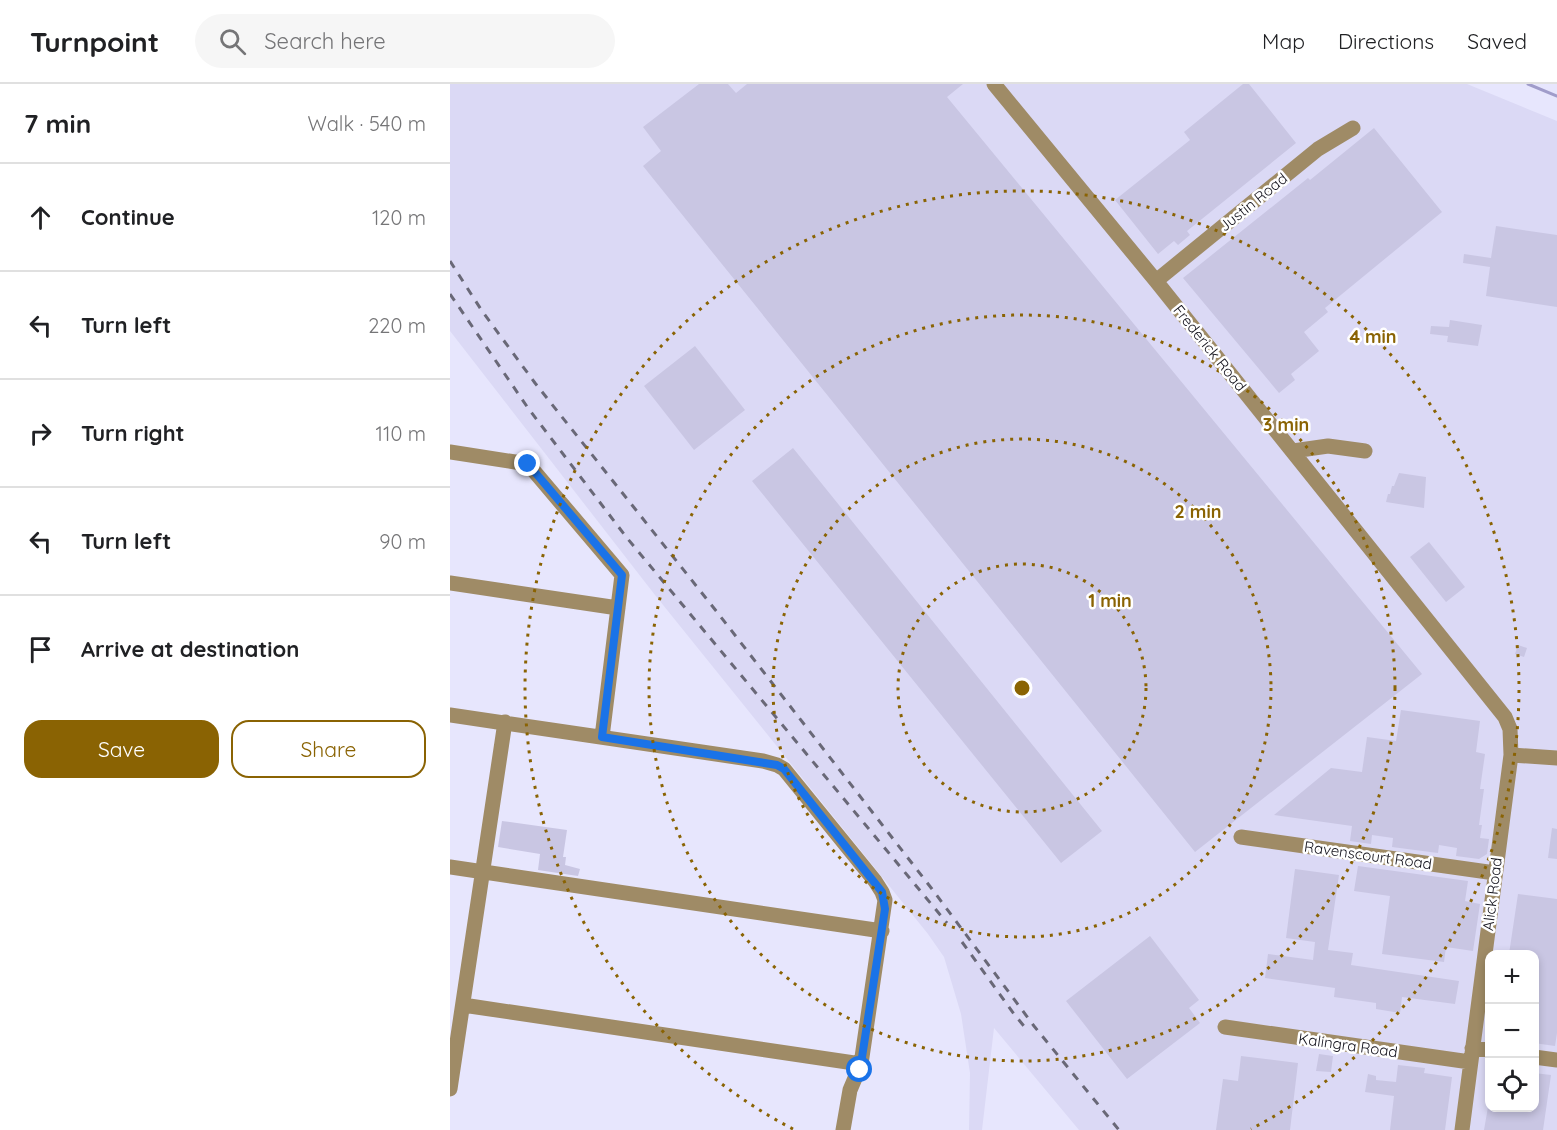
<!DOCTYPE html>
<meta charset="utf-8">
<style>
body{margin:0;font-family:Quicksand,sans-serif;background:#f6f6f6;color:#202124}
.controls{position:absolute;right:18px;bottom:18px;display:grid;overflow:hidden;border-radius:12px;box-shadow:0 3px 9px #0003}
.controls button{width:54px;height:54px;display:grid;place-items:center;padding:0;border:0;border-bottom:2px solid #e0e0e0;background:#fff;color:#202124;font:30px sans-serif}
.stop{position:absolute;width:18px;height:18px;margin:-14px;border:4px solid #1a73e8;border-radius:50%;background:#fff}
.stop.end{background:#1a73e8;border-color:#fff;box-shadow:0 2px 6px #0008}
.list{margin:0;padding:0;list-style:none}
h2{display:flex;justify-content:space-between;align-items:center;height:78px;margin:0;padding:0 24px;font-size:26px}
h2 small{font-size:20px;font-weight:400;color:#757577}
.list li{display:grid;grid-template-columns:39px 1fr auto;gap:18px;align-items:center;box-sizing:border-box;height:108px;padding:0 24px;border-top:2px solid #e0e0e0}
.list b{display:block;font-size:22px;white-space:nowrap}
.list em{font-size:20px;font-style:normal;color:#757577}
.actions{display:flex;gap:12px;padding:18px 24px}
.actions a{flex:1;padding:14px 0;border:2px solid #8a6303;border-radius:18px;text-align:center;font-size:21px;color:#8a6303}
.actions .main{background:#8a6303;color:#fff}
.icon{flex:none;width:33px;height:33px;fill:none;stroke:currentColor;stroke-width:2;stroke-linecap:round;stroke-linejoin:round}
.map{position:relative;flex:none;width:1107px;height:1046px;overflow:hidden}
header{display:flex;align-items:center;gap:36px;box-sizing:border-box;height:84px;padding:0 30px;background:#fff;border-bottom:2px solid #e0e0e0}
header strong{font-size:28px}
nav{display:flex;gap:33px;margin-inline-start:auto;font-size:21px}
.search{width:420px;height:54px;background:#f6f6f6;display:flex;align-items:center;gap:15px;box-sizing:border-box;padding:0 21px;border-radius:33px;color:#757577;font-size:22px}
main{display:flex}
aside{flex:1;background:#fff}
.map>svg:first-child{display:block}
.built{fill:#dbd9f5;fill-rule:evenodd}
.lines{fill:none;stroke-linecap:round;stroke-linejoin:round}
.stream{stroke:#a09cca;stroke-width:3}
.building{fill:#c9c6e3}
.minor{stroke:#9f8b66;stroke-width:15}
.rail{stroke:#696877;stroke-width:3;stroke-dasharray:8 8;stroke-linecap:butt}
.route{stroke:#1a73e8;stroke-width:8}
.ring{fill:none;stroke:#8a6303;stroke-width:3;stroke-dasharray:3 6}
.labels{text-anchor:middle;dominant-baseline:central;stroke-width:5;stroke-linejoin:round;paint-order:stroke}
.street-label{font-size:15px;fill:#11101a;stroke:#fff}
.centre{fill:#8a6303;stroke:#fff;stroke-width:3}
.ring-label{font-size:18px;text-anchor:middle;font-weight:bold;fill:#8a6303;stroke:#fff;stroke-width:5;stroke-linejoin:round;paint-order:stroke}
</style>
<header>
<strong>Turnpoint</strong>
<div class="search"><svg class="icon" aria-label="search" viewBox="0 0 24 24"><circle cx="10" cy="10" r="6"/><path d="M15 15l6 6"/></svg>Search here</div>
<nav><a>Map</a><a>Directions</a><a>Saved</a></nav>
</header>
<main>
<aside>
<h2>7 min<small>Walk · 540 m</small></h2>
<ul class="list">
<li><svg class="icon" aria-label="ahead" viewBox="0 0 24 24"><path d="M12 20V5M6 11l6-6 6 6"/></svg><div><b>Continue</b></div><em>120 m</em></li>
<li><svg class="icon" aria-label="left" viewBox="0 0 24 24"><path d="M17 20v-9H6M10 6l-5 5 5 5"/></svg><div><b>Turn left</b></div><em>220 m</em></li>
<li><svg class="icon" aria-label="right" viewBox="0 0 24 24"><path d="M7 20v-9h11M14 6l5 5-5 5"/></svg><div><b>Turn right</b></div><em>110 m</em></li>
<li><svg class="icon" aria-label="left" viewBox="0 0 24 24"><path d="M17 20v-9H6M10 6l-5 5 5 5"/></svg><div><b>Turn left</b></div><em>90 m</em></li>
<li><svg class="icon" aria-label="arrive" viewBox="0 0 24 24"><path d="M6 21V4h12l-3 4 3 4H6"/></svg><div><b>Arrive at destination</b></div></li>
</ul>
<div class="actions"><a class="main">Save</a><a>Share</a></div>
</aside>
<div class="map">
<svg width="1107" height="1046" viewBox="0 0 1107 1046">
<rect width="100%" height="100%" fill="#e7e6fd"/>
<path class="built" d="M0,0h1017l90,37v1009h-478l-85,-102 -12,102h-13l1,-57 -9,-59 -17,-57 -16,-23 -273,-339 -205,-264zM1040,870h44v154h-44z"/>
<g class="lines">
<path class="stream" d="M1078,0l29,12"/>
</g>
<path class="building" d="M249,0h29l8,9 11,-9h216l-16,13 475,577 -227,178 -552,-686 18,-15 -18,-24z
M793,0h6l47,59 -109,88 3,4 -12,10 -4,-4 -16,13 -43,-54 75,-60 -6,-8z
M924,44l68,84 -117,96 3,4 -24,20 15,19 -28,23 4,6 -16,13 -96,-115 125,-100 2,2z
M1046,142l61,9v72l-71,-11 4,-29 -27,-4 1,-9 27,4z
M1000,236l32,5 -4,21 -31,-4 1,-6 -18,-2 1,-8 18,1z
M245,262l50,64 -51,40 -50,-64z
M343,364l309,383 -41,32 -309,-382z
M949,389l27,4 -2,31 -38,-6 2,-8h2l2,-8h2z
M979,458l36,45 -19,15 -36,-45z
M1068,561l9,3 -3,9 -9,-3z
M951,626l79,11 -4,31 9,2 -5,35h4l-5,36h3l-2,13 9,1 -2,15 -8,5 -23,-3 1,-8 -18,-3 -1,8 -46,-6 1,-9 -21,-3 -1,9 -21,-3 2,-15 -78,-11 57,-47 31,4 5,-35 29,4z
M52,737l65,9 -4,27h3l-1,8 15,4 -2,7 -40,-6 2,-16 -42,-7z
M1102,744l5,1v30l-9,-1z
M908,782l110,15 -3,20 15,3 -7,47 -27,-4 -2,15 -62,-8 8,-58 -36,-5z
M845,785l44,6 -11,75 25,3 -2,12 108,16 -4,23 -53,-7 -2,16 -24,-4v-6l-42,-6 1,-9 -70,-10 3,-24 45,6 2,-18 -29,-4z
M1068,810l39,5v134l-2,13 -21,-3v-89h-25z
M700,852l49,64 -10,8 11,15 -73,56 -61,-78z
M869,970l14,2 -2,16 -15,-1z
M791,972l57,7 -8,67h-74l7,-51 15,2z
M948,981l27,3 -1,5 28,4 -7,53h-55l4,-34 -29,-4 3,-18 8,2v4l20,2z
M1084,989l17,2 -8,55h-59l4,-23h46z"/>
<g class="lines">
<path class="minor" d="M544,0l162,197 349,436 5,12 1,26 -49,375
M706,197l162,-132 35,-21
M843,367l35,-5 37,5
M0,368l78,12 94,111 -20,162
M0,499l168,25
M0,631l313,46 14,4 7,4 91,112 7,11 3,8 -24,164 -11,26 -7,40
M1061,671l46,3
M791,753l254,36
M0,783l432,64
M13,921l398,59
M775,943l245,35
M1022,964l18,2
M1084,973l23,3
M0,1005l55,-367"/>
<path class="rail" d="M0,177l32,50 53,72 182,229 215,277 102,137 85,104
M0,210l78,114 99,130 320,385
M512,858l52,72 14,17"/>
</g>
<g class="lines">
<path class="route" d="M78,380l94,111 -20,162 175,28 7,4 98,123 3,17 -25,161"/>
</g>
<g class="ring">
<circle cx="572" cy="604" r="124"/>
<circle cx="572" cy="604" r="249"/>
<circle cx="572" cy="604" r="373"/>
<path d="M343 1045A497 497 0 1 1 801 1045"/>
</g>
<g class="labels">
<g class="street-label">
<text transform="translate(803 118) rotate(-39)">Justin Road</text>
<text transform="translate(760 264) rotate(51)">Frederick Road</text>
<text transform="translate(918 771) rotate(8)">Ravenscourt Road</text>
<text transform="translate(1042 810) rotate(-83)">Alick Road</text>
<text transform="translate(898 961) rotate(8)">Kalingra Road</text>
</g>
</g>
<circle cx="572" cy="604" r="9" class="centre"/>
<g class="ring-label">
<text x="923" y="259">4 min</text>
<text x="836" y="347">3 min</text>
<text x="748" y="434">2 min</text>
<text x="660" y="523">1 min</text>
</g>
</svg>
<div class="controls">
<button>+</button>
<button>−</button>
<button><svg class="icon" aria-label="locate" viewBox="0 0 24 24"><circle cx="12" cy="12" r="6"/><path d="M12 2v4M12 18v4M2 12h4M18 12h4"/></svg></button>
</div>
<div class="stop" style="left:410px;top:986px"></div>
<div class="stop end" style="left:78px;top:380px"></div>
</div>
</main>
